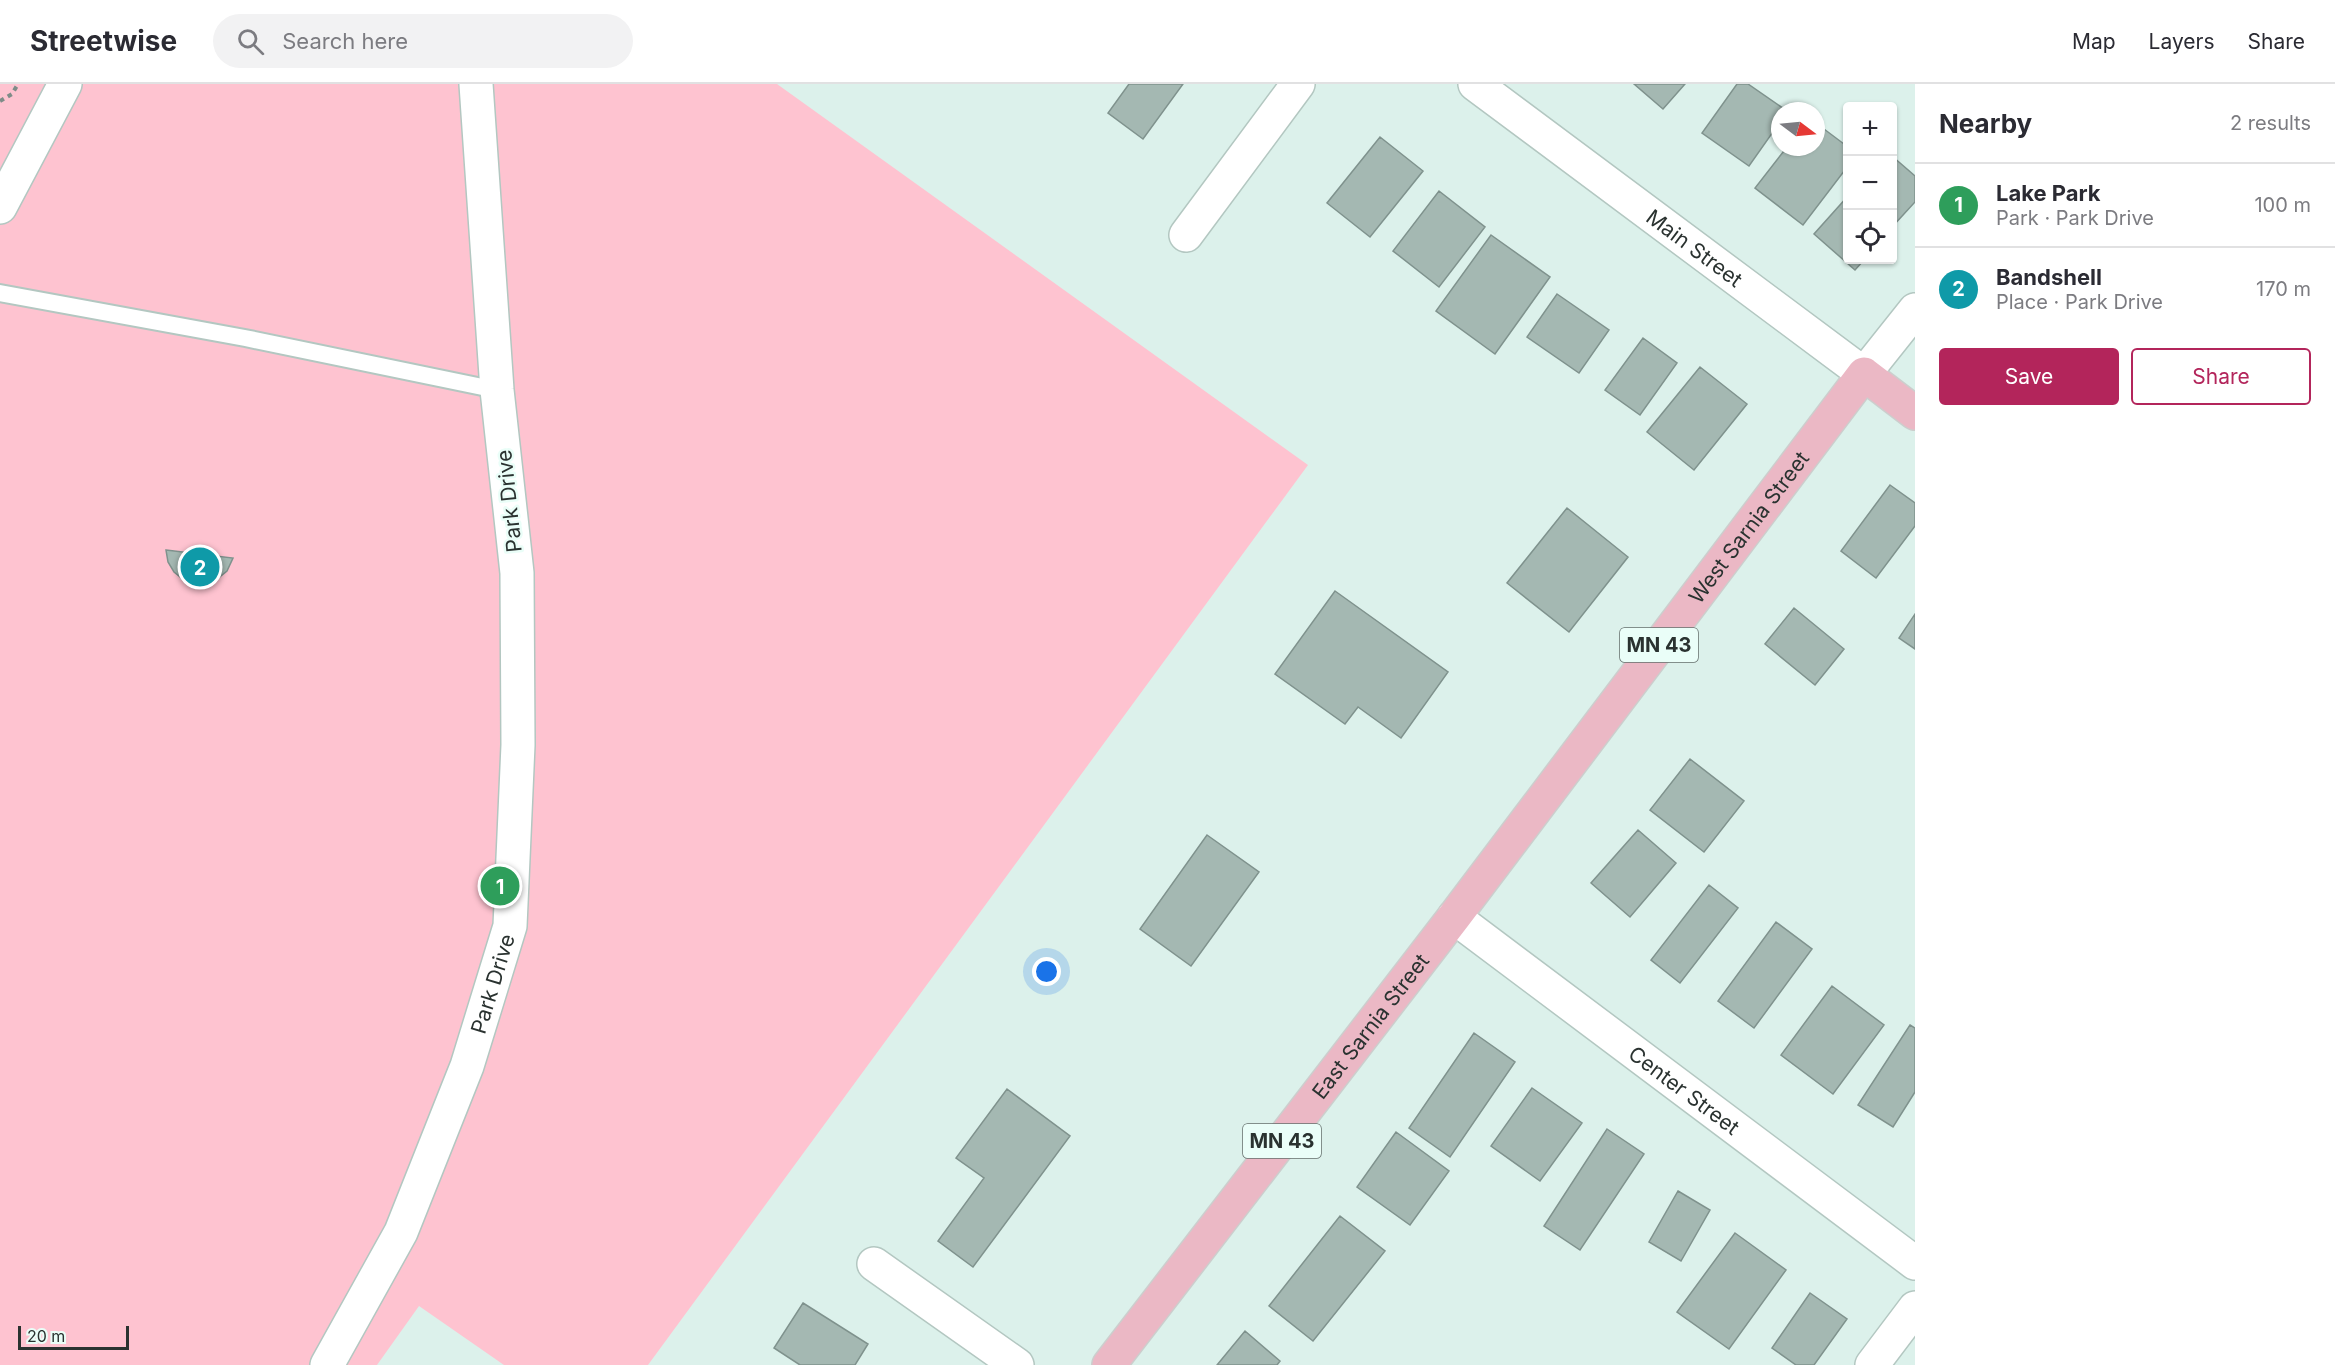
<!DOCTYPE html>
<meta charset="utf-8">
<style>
body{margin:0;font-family:Inter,sans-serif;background:#f2f2f3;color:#2b2b33}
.controls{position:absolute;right:18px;top:18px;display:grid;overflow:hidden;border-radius:6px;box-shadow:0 2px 4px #0004}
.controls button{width:54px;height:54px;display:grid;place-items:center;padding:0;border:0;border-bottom:2px solid #e1e1e2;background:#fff;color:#2b2b33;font:30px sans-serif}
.compass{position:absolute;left:1771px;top:18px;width:54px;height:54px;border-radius:50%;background:#fff;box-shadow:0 2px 4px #0004;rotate:106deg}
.scale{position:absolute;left:18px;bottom:15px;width:111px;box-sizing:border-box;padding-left:6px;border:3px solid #2a3230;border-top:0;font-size:16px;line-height:21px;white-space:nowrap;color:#2a3230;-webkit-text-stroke:4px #eafef8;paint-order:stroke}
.you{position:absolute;left:1047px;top:888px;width:21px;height:21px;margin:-15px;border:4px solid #fff;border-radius:50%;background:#1a73e8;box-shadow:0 0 0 9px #1a73e833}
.badge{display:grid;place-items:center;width:39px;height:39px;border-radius:50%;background:#b3255b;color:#fff;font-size:20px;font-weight:700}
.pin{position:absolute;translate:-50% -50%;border:3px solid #fff;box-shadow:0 2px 6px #0006}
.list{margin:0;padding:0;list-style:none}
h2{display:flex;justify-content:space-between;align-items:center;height:78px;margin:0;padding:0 24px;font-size:26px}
h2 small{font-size:20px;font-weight:400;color:#7c7c81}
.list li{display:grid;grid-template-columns:39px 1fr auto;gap:18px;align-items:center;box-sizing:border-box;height:84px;padding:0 24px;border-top:2px solid #e1e1e2}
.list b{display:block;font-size:22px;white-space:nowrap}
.list p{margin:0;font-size:20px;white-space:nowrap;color:#7c7c81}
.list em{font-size:20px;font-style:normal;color:#7c7c81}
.actions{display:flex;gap:12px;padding:18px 24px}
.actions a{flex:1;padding:14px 0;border:2px solid #b3255b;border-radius:6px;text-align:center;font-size:21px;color:#b3255b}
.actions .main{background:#b3255b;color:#fff}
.icon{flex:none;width:33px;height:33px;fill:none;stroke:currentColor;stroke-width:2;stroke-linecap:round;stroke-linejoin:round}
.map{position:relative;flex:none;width:1915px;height:1281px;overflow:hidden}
header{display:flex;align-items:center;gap:36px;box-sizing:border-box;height:84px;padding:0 30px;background:#fff;border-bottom:2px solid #e1e1e2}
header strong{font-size:28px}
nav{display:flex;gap:33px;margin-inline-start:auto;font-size:21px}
.search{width:420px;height:54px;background:#f2f2f3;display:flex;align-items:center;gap:15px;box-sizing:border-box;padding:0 21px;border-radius:33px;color:#7c7c81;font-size:22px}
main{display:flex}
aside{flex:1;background:#fff}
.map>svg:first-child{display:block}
.green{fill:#fec3d0}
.building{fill:#a4b8b2;stroke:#7f928d;stroke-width:1.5}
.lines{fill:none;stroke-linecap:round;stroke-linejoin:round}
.lane-casing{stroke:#b3c7c1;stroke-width:20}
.street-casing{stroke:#b3c7c1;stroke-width:36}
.secondary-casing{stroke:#b3c7c1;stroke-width:36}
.primary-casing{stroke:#cccecd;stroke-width:36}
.path{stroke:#7e8c88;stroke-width:4;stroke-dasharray:4.5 4.5;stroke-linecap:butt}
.lane{stroke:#fff;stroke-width:16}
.street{stroke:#fff;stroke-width:33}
.secondary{stroke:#fff;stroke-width:33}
.primary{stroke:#ebb8c5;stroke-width:33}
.labels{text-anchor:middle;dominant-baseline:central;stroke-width:5;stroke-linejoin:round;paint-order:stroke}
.shield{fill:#eafef8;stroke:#646f6c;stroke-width:1.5}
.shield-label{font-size:20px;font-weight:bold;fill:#2a3230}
.street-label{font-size:21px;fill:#2a3230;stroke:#eafef8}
</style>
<header>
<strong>Streetwise</strong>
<div class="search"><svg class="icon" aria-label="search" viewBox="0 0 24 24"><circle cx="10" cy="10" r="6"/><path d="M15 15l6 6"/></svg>Search here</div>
<nav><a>Map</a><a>Layers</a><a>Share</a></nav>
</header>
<main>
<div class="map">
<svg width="1915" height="1281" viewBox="0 0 1915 1281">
<rect width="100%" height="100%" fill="#dcf1eb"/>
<path class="green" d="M0,0h777l531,381 -660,900h-144l-85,-59 -42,59h-377z"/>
<path class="building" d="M1129,0h54l-40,55 -35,-26z
M1634,0h51l-22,25z
M1737,0h11l39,27h-7v11l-31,44 -47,-33z
M1816,39l32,24v19l-45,59 -48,-37 32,-41h29z
M1380,53l43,34 -53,66 -43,-34z
M1892,72l23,20v26l-23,25z
M1439,107l46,36 -46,60 -46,-36z
M1848,112v64h16l-9,10 -41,-36z
M1491,151l59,42 -55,77 -59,-43z
M1557,210l52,36 -30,43 -52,-36z
M1643,254l34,25 -37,52 -35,-25z
M1700,283l47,37 -53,66 -47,-38z
M1890,401l25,18v23l-39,52 -35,-27z
M1567,424l61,49 -59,75 -62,-49z
M166,466l67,8 -6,13 -10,8 -10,5h-12l-11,-4 -10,-8 -6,-10z
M1335,507l113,81 -47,66 -43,-31 -13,17 -70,-50z
M1794,524l50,41 -29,36 -50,-41z
M1915,530v35l-16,-11z
M1690,675l54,42 -40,51 -54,-42z
M1638,746l38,33 -46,54 -39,-34z
M1207,751l52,37 -68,94 -51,-37z
M1709,801l29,23 -58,75 -29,-23z
M1776,838l36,27 -58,79 -36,-27z
M1832,902l52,39 -51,69 -52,-39z
M1910,941l5,3v64l-22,35 -35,-22z
M1474,949l41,29 -65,95 -41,-29z
M1532,1004l50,35 -42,58 -49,-35z
M1007,1005l63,47 -97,131 -35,-26 46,-63 -28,-20z
M1607,1045l37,25 -64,96 -36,-24z
M1396,1048l53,39 -39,54 -53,-38z
M1678,1107l32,19 -29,51 -32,-19z
M1340,1132l45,35 -72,90 -44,-35z
M1735,1149l51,37 -57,79 -52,-37z
M1810,1209l37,26 -33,46h-18l-24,-17z
M803,1219l65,41 -13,21h-55l-26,-17z
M1245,1247l35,30 -3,4h-60z"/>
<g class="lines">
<g class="lane-casing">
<path id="lane" d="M0,209l245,45 252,52"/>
</g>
<g class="street-casing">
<g id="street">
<path id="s1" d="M1475,0l389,290"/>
<path d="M0,123l65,-123"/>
<path d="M1186,151l112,-151"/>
<path id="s2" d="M1454,833l461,346"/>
<path d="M874,1180l143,101"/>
<path id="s3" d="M327,1281l74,-133 66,-166 43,-140 8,-181 -1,-172 -20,-183 -21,-306"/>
<path d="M1872,1281l43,-57"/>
</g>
</g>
<g class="secondary-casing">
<path id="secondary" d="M1864,290l51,-64"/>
</g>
<g class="primary-casing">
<g id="primary">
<path id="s4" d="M1109,1281l345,-448 410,-543 51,39"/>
</g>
</g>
<path class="path" d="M0,17l12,-7 6,-10"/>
<use href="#lane" class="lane"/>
<use href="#street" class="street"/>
<use href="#secondary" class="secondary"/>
<use href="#primary" class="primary"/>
</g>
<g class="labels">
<g class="shield">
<rect x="1620" y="544" width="78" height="34" rx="4.5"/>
<rect x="1243" y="1040" width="78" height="34" rx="4.5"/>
</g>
<g class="shield-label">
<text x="1659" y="561">MN 43</text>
<text x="1282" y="1057">MN 43</text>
</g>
<g class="street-label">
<text stroke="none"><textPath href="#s1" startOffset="274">Main Street</textPath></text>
<text transform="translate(509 417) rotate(-96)">Park Drive</text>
<text stroke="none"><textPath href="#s4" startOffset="1054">West Sarnia Street</textPath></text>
<text stroke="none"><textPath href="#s3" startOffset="417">Park Drive</textPath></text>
<text stroke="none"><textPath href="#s4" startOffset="428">East Sarnia Street</textPath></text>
<text stroke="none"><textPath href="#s2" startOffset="288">Center Street</textPath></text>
</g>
</g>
</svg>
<div class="controls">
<button>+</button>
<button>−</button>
<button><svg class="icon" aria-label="locate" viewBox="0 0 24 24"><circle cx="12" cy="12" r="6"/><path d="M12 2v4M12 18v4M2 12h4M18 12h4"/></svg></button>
</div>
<svg class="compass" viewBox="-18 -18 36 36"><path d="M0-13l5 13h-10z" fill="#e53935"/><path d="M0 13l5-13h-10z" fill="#7c7c81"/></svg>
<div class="scale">20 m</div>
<div class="you"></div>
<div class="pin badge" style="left:500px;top:802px;background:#2e9e5b">1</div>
<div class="pin badge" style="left:200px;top:483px;background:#0f9aa8">2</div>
</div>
<aside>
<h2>Nearby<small>2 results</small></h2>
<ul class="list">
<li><span class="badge" style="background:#2e9e5b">1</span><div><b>Lake Park</b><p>Park · Park Drive</p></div><em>100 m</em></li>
<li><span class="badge" style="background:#0f9aa8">2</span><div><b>Bandshell</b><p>Place · Park Drive</p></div><em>170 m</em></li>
</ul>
<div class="actions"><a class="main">Save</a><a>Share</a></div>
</aside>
</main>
